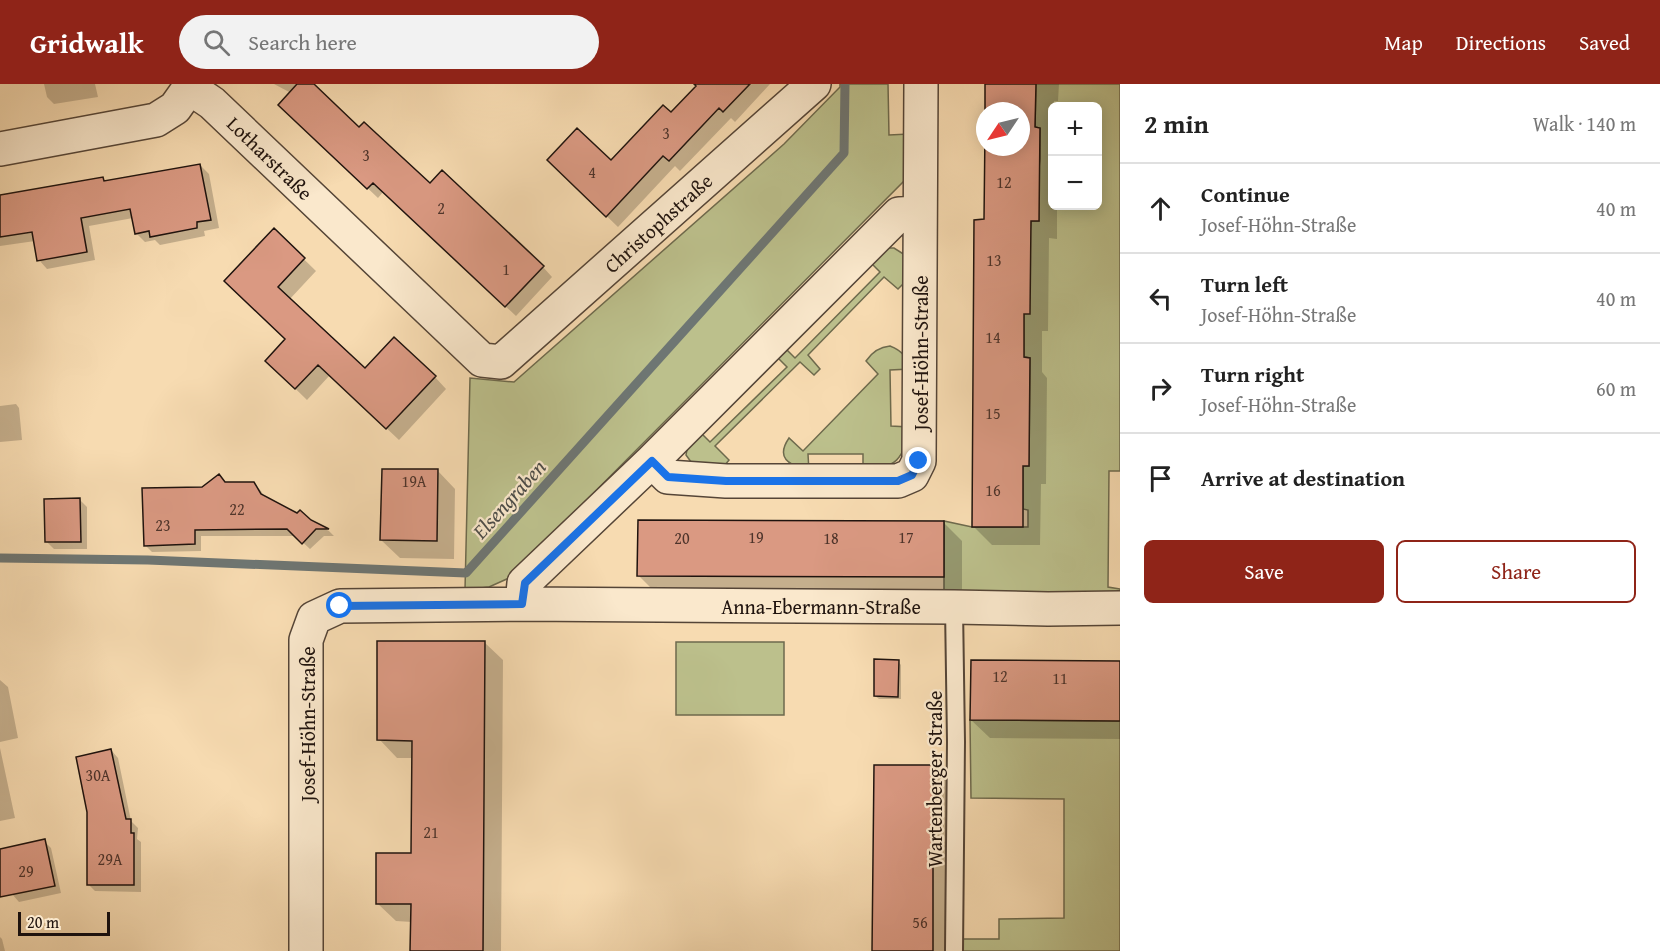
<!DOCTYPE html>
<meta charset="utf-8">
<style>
body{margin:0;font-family:"Gentium Book Plus",serif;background:#f2f2f2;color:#222}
.controls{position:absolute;right:18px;top:18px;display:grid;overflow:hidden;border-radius:9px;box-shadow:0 3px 15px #0003}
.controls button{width:54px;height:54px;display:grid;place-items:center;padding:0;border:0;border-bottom:2px solid #e0e0e0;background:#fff;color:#222;font:30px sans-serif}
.compass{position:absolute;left:976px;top:18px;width:54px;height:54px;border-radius:50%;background:#fff;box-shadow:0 3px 15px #0003;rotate:235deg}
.scale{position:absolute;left:18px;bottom:15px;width:92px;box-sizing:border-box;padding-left:6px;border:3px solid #1f130e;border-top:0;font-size:16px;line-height:21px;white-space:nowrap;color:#1f130e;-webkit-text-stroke:4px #fae8cc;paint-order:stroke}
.stop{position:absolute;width:18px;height:18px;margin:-14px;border:4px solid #1a73e8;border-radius:50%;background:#fff}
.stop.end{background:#1a73e8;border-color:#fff;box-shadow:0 2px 6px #0008}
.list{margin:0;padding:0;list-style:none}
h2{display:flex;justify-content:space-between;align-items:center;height:78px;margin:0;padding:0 24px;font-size:26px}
h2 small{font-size:20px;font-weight:400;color:#767676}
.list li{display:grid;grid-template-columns:39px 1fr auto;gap:18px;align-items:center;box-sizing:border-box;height:90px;padding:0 24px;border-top:2px solid #e0e0e0}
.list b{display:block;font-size:22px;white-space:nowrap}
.list p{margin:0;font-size:20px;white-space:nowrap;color:#767676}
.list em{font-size:20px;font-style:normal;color:#767676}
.actions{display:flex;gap:12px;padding:18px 24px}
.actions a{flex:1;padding:14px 0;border:2px solid #8f2418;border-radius:9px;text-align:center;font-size:21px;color:#8f2418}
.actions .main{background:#8f2418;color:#fff}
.icon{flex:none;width:33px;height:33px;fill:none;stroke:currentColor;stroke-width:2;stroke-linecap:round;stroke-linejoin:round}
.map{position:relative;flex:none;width:1120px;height:867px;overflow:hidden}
header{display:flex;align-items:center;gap:36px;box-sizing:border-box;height:84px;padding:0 30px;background:#8f2418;color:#fff}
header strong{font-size:28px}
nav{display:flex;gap:33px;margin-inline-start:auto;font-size:21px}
.search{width:420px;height:54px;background:#f2f2f2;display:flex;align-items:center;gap:15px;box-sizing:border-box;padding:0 21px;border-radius:33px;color:#767676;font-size:22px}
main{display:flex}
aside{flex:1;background:#fff}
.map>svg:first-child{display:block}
.green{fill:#bcc08c;stroke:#6e6a4d;stroke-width:1.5;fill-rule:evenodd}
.shadow{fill:#0003}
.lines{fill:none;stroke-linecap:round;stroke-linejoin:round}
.stream{stroke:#6e7673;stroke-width:9}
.building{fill:#da9982;stroke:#1f130e;stroke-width:1.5}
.service-casing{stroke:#554537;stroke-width:20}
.minor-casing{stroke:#554537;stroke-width:36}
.service{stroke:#fae8cc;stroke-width:16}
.minor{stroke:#fae8cc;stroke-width:33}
.route{stroke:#1a73e8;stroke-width:8}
.labels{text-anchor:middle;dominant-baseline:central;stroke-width:4.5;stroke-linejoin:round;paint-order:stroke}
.number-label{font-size:16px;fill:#4e342b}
.street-label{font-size:20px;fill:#1f130e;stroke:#fae8cc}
.water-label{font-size:21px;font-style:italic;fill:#4d4d49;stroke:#fae8cc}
</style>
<header>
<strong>Gridwalk</strong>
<div class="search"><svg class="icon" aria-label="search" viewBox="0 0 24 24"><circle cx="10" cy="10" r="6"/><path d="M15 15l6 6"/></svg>Search here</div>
<nav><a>Map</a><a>Directions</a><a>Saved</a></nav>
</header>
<main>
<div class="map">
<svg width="1120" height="867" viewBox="0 0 1120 867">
<rect width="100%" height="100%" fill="#f7dbb1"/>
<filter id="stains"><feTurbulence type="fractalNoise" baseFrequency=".00333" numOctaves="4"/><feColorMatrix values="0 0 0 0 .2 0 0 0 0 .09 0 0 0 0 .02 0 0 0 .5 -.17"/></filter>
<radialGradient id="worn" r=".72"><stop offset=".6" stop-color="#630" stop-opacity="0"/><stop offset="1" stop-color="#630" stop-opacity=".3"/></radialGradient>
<path class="green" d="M840,0h48l1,51 20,-1 1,35 -6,12 -395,397 -20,9 -24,3 5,-212 44,4 270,-238 56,-57z
M1036,0h84v387h-11l-1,116 12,2v11h-176v-79l28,6h56v-17l-5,-1v-43h6l1,-108 -6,-1v-43l7,-93h8v-18h-4l5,-44v-31l-5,-1zM1052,22h46v100h-46z
M884,164h10l11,7v27l-7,7 -14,-12 -76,78 12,14 -6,6 -14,-13 -85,84 14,14 -4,5 -31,1 -8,-11 2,-11 9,-15 13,13 77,-75 -13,-13 9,-8 12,12 85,-86 -13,-13z
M890,262c13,5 16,11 20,23l-20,1 1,56 18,1c-6,35 -12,38 -46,46v-19h-55l1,18c-17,-7 -35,-12 -20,-34l14,13 75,-77 -12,-13c6,-9 13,-14 24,-15z
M676,558h108v73h-108z
M970,636l150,1v230h-159v-12h38v-20l65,-1v-119l-93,-1z"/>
<path class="shadow" d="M44,0h51l3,13 -44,7 -7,-7z
M274,0h38l47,45 71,56 113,82 9,10 -36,39 -133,-124 -5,6 -89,-84 2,-21z
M700,0h70l-35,38 -4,-4 -51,53 -5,-5 -57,61 -58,-56 52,-9 59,-48z
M987,0h72l-1,17h-4v5h-2v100h5v33l-8,-1 -1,93h-6v41l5,6 -1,106h-5l-1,61h-48l-19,-19 13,-305v-74h35v-36h-34z
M200,81l9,9 10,54 -15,3 1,5 -45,9 -5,-5 -10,2 -9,-9 -3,-15 -44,8 6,34 -48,9 -8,-9 -4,-19 -35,5v-49l103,-18 3,4z
M274,146l42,41 -27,29 76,71 70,6 11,12 -47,51 -69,-65 -23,25 -40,-39 20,-22 -49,-46z
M16,320l3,4 3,32 -22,2v-36z
M437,386l18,19 -1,70 -54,-1 -19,-18z
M254,399l7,8 4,7 64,33 5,5h-10l-14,13 -14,-13h-95v15l-49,1 -7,-7 57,-56 24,-5z
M80,416l7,7v42h-33l-7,-7z
M944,439l18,18v54l-305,-1 -18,-18z
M484,558l19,18 -2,291h-89v-29l-16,-1 -19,-18 35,-48 1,-97h-16l-18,-19z
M898,577l3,4v34h-22l-4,-3z
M972,577l148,2v76l-130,-1 -19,-18z
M0,596l8,7 10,51 -18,4z
M0,664l15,70 -15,3z
M111,666l7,8 13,63 7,7 -1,11 4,3v50l-46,-1 -7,-7z
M933,682l18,19 -1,166h-76z
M44,757l7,7 10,45 -42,9 -7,-8z
M0,853l2,2 3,12h-5z"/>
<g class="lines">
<path class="stream" d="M0,474l148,2 318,13 378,-420 1,-69"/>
</g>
<path class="building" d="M297,0h17l45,43 5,-5 66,61 12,-13 102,96 -39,41 -132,-124 -6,6 -89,-84z
M694,0h56l-27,28 -4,-4 -50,53 -6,-5 -57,61 -59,-57 30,-32 34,32 52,-55 8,7 25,-26z
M985,0h51l-1,43 5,1 -1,93h-8l-1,93h-6v43l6,1 -1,108h-6v61h-51l2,-307 10,-1 1,-88v16h36v-36h-36z
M200,80l11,56 -14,2v6l-47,9 -1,-6 -14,3 -5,-25 -49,9 6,34 -50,9 -5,-29 -32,5v-42l103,-18 1,4z
M274,144l31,30 -27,29 87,81 29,-31 42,39 -50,53 -68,-64 -23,24 -30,-28 20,-22 -61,-58z
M382,385h56l-1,72 -57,-1z
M219,390l6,8h29l7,12 36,19 3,-3 11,10 18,9h-13l-14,15 -15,-15 -92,1v14l-51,2 -2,-58 60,-1z
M80,414l1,44h-36l-1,-43z
M638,436l306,1v56l-307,-1z
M377,557h108l-2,310h-73l1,-47h-35v-51h35l1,-112 -35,-1z
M874,575l25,1 -1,37 -24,-1z
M971,576l149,1v60l-150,-1z
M111,665l15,70h5v14h3v52h-47v-73l-11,-55z
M874,681h59v186h-61z
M45,755l10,47 -55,11v-48z"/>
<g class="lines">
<g class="service-casing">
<path id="service" d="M954,523l2,135 -2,209"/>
</g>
<g class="minor-casing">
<path id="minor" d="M190,4l22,15 270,257 19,2 313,-278
M0,65l156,-29 19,-12 17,-24
M652,377l16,16 58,4h172l14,-6 7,-14 2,-377
M522,520l432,3 94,2 72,-1
M306,867v-311l8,-22 26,-12 182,-2 2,-21 128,-122 247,-247 21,-1"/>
</g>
<use href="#service" class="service"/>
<use href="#minor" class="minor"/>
</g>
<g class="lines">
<path class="route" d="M340,522l182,-2 3,-21 127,-122 16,16 58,4h172l14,-6 7,-14"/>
</g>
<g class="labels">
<g class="number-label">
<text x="666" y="49">3</text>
<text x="366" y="71">3</text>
<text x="592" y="88">4</text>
<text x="1004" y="98">12</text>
<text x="441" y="124">2</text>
<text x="994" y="176">13</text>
<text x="506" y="185">1</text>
<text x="993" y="253">14</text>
<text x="993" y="329">15</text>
<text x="414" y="397">19A</text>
<text x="993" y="406">16</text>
<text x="237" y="425">22</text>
<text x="163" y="441">23</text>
<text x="756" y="453">19</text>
<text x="906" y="453">17</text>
<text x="682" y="454">20</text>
<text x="831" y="454">18</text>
<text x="1000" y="592">12</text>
<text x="1060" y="594">11</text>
<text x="98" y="691">30A</text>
<text x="431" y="748">21</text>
<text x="110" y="775">29A</text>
<text x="26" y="787">29</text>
<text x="920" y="838">56</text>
</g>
<g class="street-label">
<text transform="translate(270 74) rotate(44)">Lotharstraße</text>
<text transform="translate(658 139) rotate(-42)">Christophstraße</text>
<text transform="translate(920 269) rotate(-90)">Josef-Höhn-Straße</text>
<text x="821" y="522">Anna-Ebermann-Straße</text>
<text transform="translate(307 640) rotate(-90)">Josef-Höhn-Straße</text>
<text transform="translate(934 695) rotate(-90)">Wartenberger Straße</text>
</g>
<g class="water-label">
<text transform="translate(509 415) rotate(-48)">Elsengraben</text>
</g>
</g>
<rect width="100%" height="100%" filter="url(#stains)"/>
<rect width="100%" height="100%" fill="url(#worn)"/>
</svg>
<div class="controls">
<button>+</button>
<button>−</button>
</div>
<svg class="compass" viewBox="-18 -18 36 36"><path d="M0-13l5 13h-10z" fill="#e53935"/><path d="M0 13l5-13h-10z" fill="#767676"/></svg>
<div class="scale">20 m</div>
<div class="stop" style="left:340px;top:522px"></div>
<div class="stop end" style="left:919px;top:377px"></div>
</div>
<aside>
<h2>2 min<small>Walk · 140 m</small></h2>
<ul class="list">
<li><svg class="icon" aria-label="ahead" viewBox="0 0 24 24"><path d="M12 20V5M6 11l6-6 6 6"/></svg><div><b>Continue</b><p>Josef-Höhn-Straße</p></div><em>40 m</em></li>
<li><svg class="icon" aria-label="left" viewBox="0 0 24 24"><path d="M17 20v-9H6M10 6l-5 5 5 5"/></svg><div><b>Turn left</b><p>Josef-Höhn-Straße</p></div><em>40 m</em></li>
<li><svg class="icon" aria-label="right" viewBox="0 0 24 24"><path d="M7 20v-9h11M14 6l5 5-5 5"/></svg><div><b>Turn right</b><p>Josef-Höhn-Straße</p></div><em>60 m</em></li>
<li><svg class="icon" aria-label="arrive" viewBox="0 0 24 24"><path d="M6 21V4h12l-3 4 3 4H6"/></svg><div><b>Arrive at destination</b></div></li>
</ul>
<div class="actions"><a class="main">Save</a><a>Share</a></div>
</aside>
</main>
